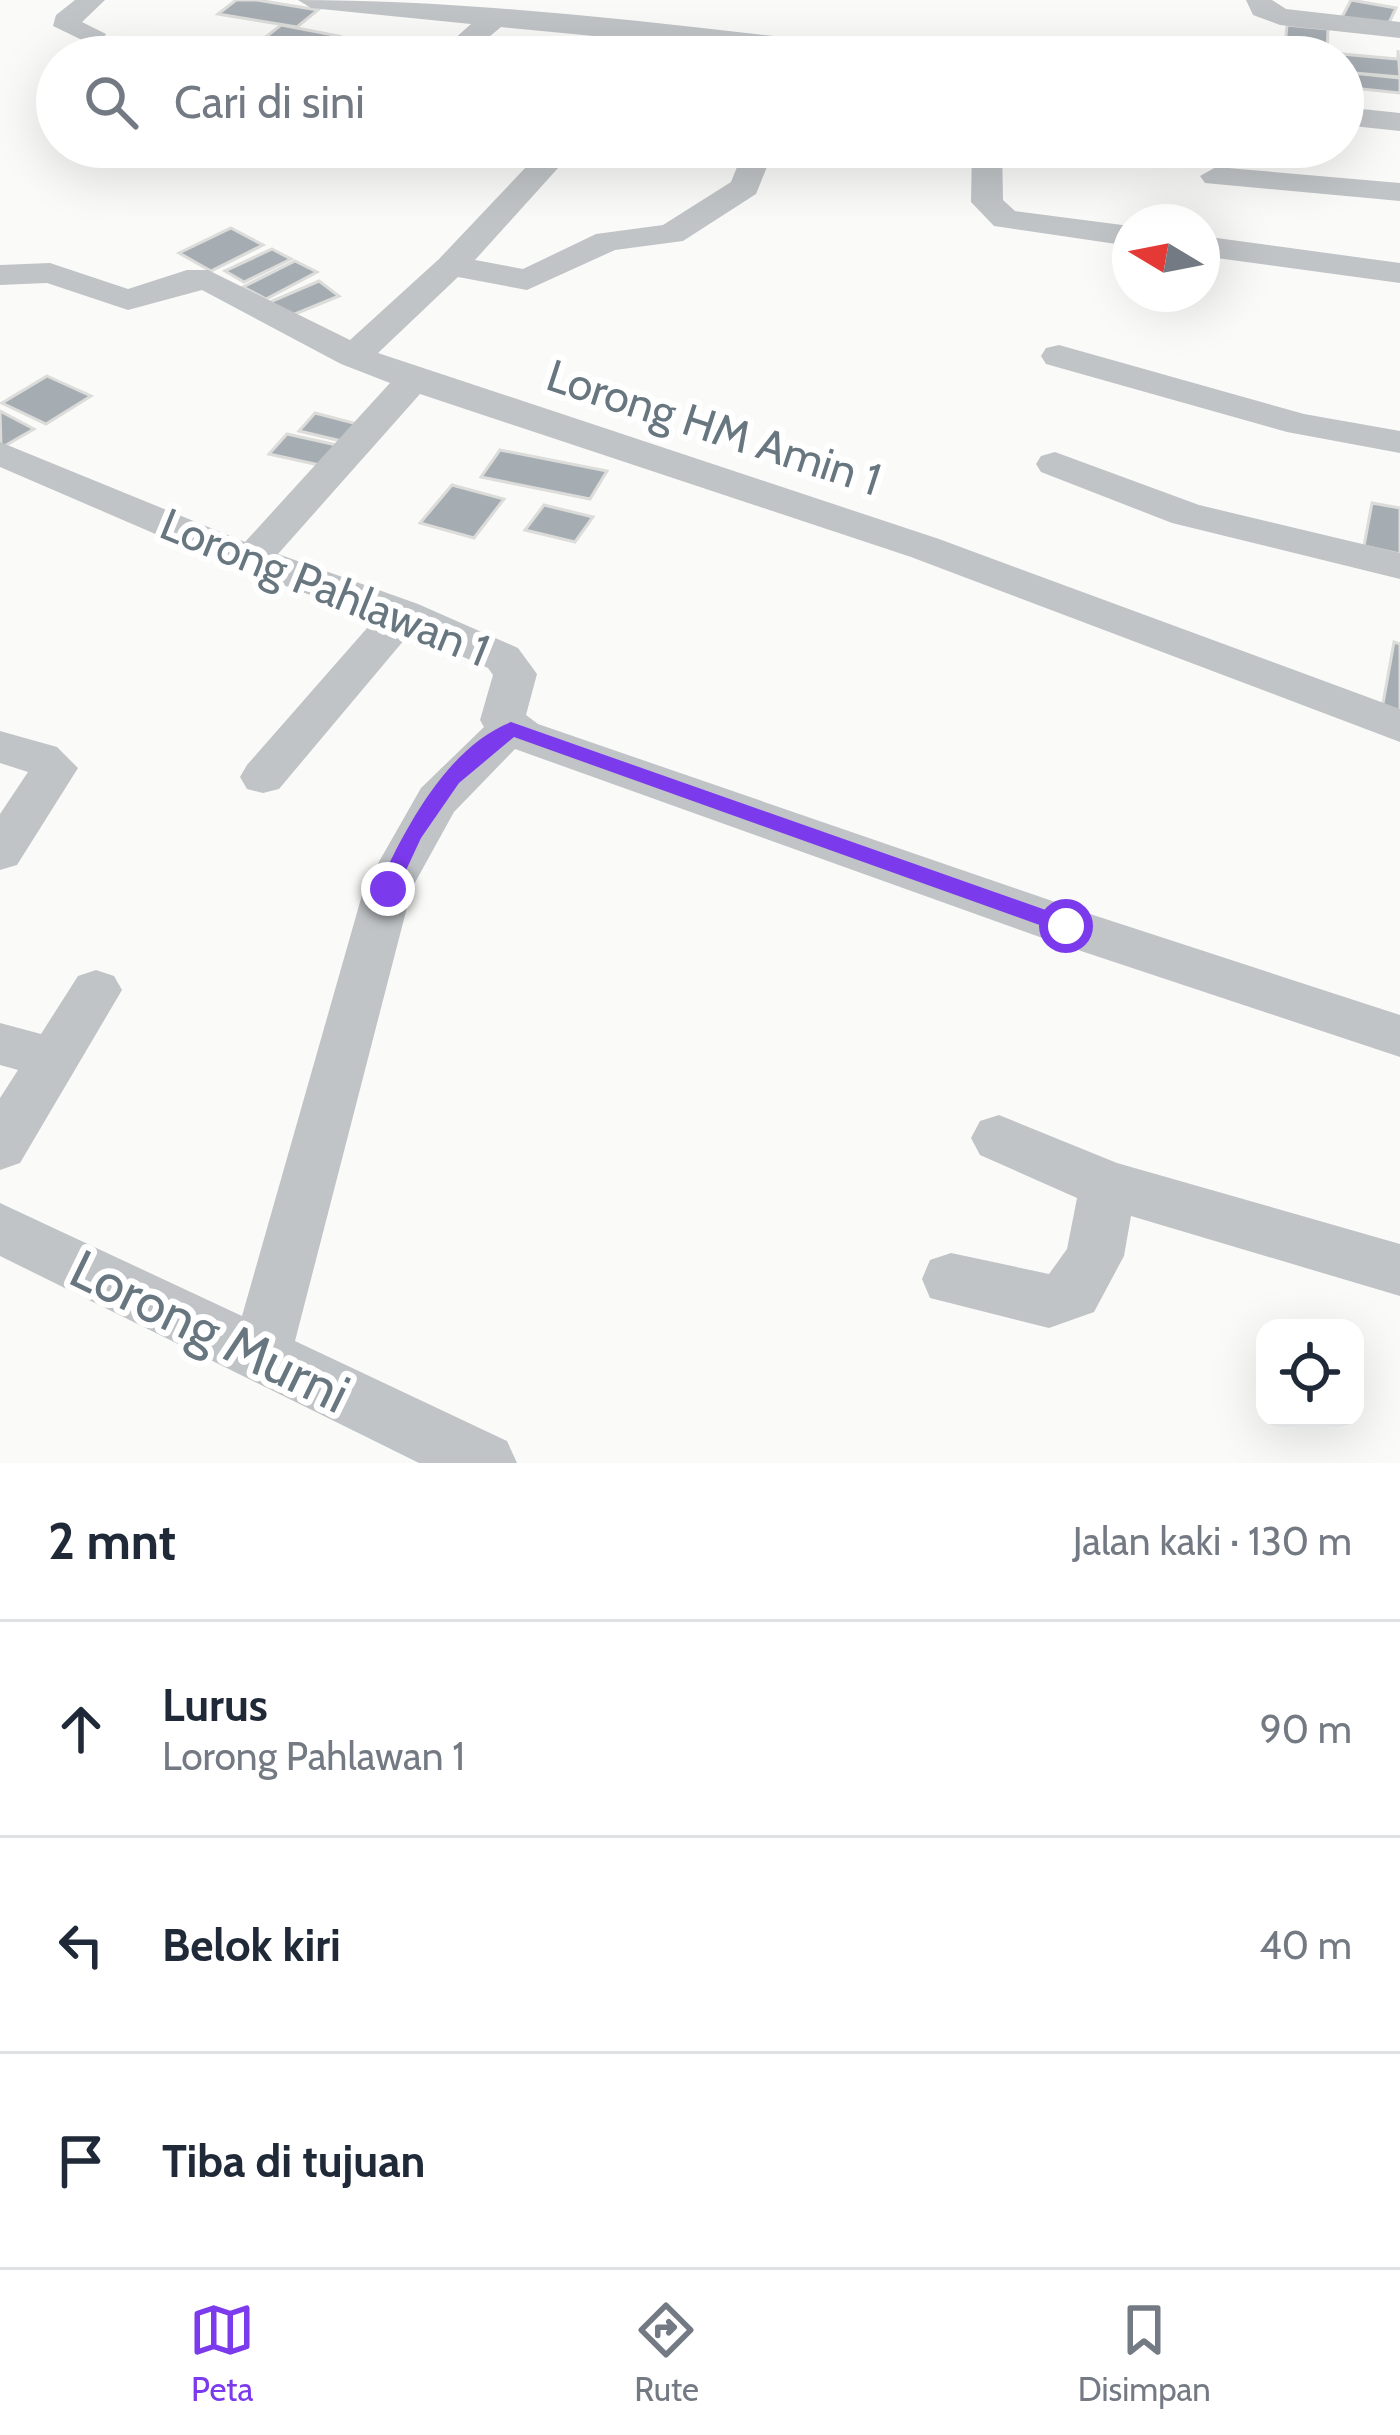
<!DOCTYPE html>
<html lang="id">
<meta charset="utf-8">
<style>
body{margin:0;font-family:Cabin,sans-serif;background:#f2f2f3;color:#1f2937}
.controls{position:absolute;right:36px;bottom:36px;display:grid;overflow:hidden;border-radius:24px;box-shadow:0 12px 48px #0002}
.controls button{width:108px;height:108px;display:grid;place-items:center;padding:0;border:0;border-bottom:3px solid #e0e1e3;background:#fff;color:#1f2937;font:60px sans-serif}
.compass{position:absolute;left:1112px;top:204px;width:108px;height:108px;border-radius:50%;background:#fff;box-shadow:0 12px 48px #0002;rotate:280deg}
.stop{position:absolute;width:36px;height:36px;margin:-27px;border:9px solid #7c3aed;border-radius:50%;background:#fff}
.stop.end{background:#7c3aed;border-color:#fff;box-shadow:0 3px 12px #0008}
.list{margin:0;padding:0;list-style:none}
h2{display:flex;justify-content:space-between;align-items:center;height:156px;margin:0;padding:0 48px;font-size:51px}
h2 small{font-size:39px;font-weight:400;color:#747a83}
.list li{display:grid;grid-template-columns:78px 1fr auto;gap:36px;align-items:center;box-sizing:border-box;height:216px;padding:0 48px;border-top:3px solid #e0e1e3}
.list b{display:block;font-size:45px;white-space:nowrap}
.list p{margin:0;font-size:39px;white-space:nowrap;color:#747a83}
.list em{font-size:39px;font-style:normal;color:#747a83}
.icon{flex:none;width:66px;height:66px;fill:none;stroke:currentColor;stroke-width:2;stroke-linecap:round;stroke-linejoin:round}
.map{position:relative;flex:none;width:1400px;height:1463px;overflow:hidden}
.search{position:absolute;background:#fff;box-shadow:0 12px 48px #0002;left:36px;right:36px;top:36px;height:132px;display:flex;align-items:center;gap:30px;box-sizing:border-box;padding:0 42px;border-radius:66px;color:#747a83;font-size:45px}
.sheet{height:804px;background:#fff}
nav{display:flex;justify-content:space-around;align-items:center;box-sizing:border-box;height:168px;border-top:3px solid #e0e1e3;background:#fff;font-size:33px;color:#747a83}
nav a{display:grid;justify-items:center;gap:6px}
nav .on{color:#7c3aed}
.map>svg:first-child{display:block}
.building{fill:#a6adb2;stroke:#dcdcda;stroke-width:3}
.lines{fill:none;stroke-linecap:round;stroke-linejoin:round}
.minor{fill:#c0c4c7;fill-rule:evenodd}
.route{fill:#7c3aed}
.labels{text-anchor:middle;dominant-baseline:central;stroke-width:12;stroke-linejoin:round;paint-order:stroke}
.street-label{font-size:45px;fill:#68767f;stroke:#fff}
.near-street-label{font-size:54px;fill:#68767f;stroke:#fff}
</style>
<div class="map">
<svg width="1400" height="1463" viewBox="0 0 1400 1463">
<rect width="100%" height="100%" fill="#fafaf8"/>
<path class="building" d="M236,0h21l61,10 -21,17 -79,-13z
M1351,0l45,8 -8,17 -46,-8z
M281,25l58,11 -22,18 -59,-11z
M1287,25l41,4 -1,28h-43z
M1398,50l2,27 -57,-5v-15h-13v-4l68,6z
M1343,72l57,6v15l-57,-6z
M231,228l32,17 -52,26 -32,-18z
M272,249l19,10 -47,23 -19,-11z
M295,261l22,11 -51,27 -23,-12z
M319,281l20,15 -49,20 -20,-14z
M47,376l44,20 -45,28 -44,-21z
M0,411l34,18 -33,19z
M315,413l50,13 -15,17 -51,-12z
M287,434l63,14 -17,20 -64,-14z
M500,450l107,21 -17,28 -109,-22z
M452,485l52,14 -30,39 -54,-15z
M1372,503l28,5v46l-36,-8z
M544,505l49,12 -18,25 -50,-12z
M1394,642l6,2v70l-18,-5z"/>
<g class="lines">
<path class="minor" d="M75,0h30l-23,22 24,12 -4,6h-20l-29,-14 3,-11z
M298,0c199,0 399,29 597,49l14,8h-100l-308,-30 -36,30h-31l37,-33 -160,-16z
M1246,0h26l14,9 114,13v16l-120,-13 -27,-10z
M1343,107l57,6v18l-57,-6z
M341,147h32l-18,11 -11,-3z
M545,147h32l-102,113 48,9 73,-35 67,-9 68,-43 14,-35h30l-19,47 -73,47 -68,9 -88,40 -69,-13 -80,76 561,186 461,170v33l-489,-185 -491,-163 -142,160 140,50 100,44 19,26 -11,41 12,9 546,188 316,103v42l-352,-117 -533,-191 -61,63 -42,76 -117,453 212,100 10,22h-98l-419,-207v-53l242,113 122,-428 57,-100 63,-61 -4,-7 13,-45 -5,-7 -78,-35 -131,156 -16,4 -16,-4 -7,-12 7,-12 128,-146 -157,-58 -218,-94v-25l245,100 145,-159 -49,-19 -139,-74 -74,20 -81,-27 -47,2v-20l50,-2 78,26 59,-19h21l142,70 89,-81z
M972,147h30l1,53 12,11 115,15v20l-136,-20 -23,-24z
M1216,167l184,16v18l-195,-18 -5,-7z
M1202,236l198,27v20l-198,-27z
M1059,345l245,69 96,17v22l-113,-21 -241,-68 -5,-8 5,-8z
M1055,452l144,53 201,48v26l-228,-56 -131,-51 -5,-8 5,-8z
M0,731l57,16 21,21 -61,97 -17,5v-56l28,-42 -28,-9z
M96,970l18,6 8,14 -102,173 -20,7v-72l18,-28 -18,-5v-42l41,11 37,-58z
M999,1115l118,48 283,81v52l-269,-80 -7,40 -30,56 -45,16 -119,-30 -8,-19 8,-19 21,-7 98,21 18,-25 10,-51 -97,-43 -9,-17 9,-17z"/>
</g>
<path class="route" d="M511,722l563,198 3,6 -3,6h-15l-545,-195 -55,46 -38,55 -26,56h-15l-3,-5c28,-60 69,-141 134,-167z"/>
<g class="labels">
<g class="street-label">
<text transform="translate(714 427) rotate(18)">Lorong HM Amin 1</text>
<text transform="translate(325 587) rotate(22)">Lorong Pahlawan 1</text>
</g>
<g class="near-street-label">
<text transform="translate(210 1331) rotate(26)">Lorong Murni</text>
</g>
</g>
</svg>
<div class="controls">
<button><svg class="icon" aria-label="locate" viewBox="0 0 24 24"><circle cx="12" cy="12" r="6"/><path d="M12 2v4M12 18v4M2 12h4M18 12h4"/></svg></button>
</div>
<svg class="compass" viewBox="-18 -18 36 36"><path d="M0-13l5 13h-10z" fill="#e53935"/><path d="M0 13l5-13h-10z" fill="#747a83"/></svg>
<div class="stop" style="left:1066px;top:926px"></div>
<div class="stop end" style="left:388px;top:889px"></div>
<div class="search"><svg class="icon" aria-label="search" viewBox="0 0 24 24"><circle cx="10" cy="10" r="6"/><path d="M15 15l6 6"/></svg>Cari di sini</div>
</div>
<section class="sheet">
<h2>2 mnt<small>Jalan kaki · 130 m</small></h2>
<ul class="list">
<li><svg class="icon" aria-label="ahead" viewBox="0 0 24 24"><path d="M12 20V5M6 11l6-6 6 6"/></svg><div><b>Lurus</b><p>Lorong Pahlawan 1</p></div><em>90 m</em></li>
<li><svg class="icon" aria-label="left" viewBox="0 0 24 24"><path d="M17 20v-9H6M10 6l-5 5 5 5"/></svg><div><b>Belok kiri</b></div><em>40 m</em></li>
<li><svg class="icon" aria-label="arrive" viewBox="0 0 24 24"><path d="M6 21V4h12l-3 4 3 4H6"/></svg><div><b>Tiba di tujuan</b></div></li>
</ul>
</section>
<nav>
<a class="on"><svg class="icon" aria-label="map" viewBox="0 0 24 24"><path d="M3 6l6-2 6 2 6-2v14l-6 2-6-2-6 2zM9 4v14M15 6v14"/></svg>Peta</a>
<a><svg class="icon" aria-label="directions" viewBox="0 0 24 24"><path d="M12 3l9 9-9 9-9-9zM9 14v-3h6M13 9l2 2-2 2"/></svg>Rute</a>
<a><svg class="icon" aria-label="saved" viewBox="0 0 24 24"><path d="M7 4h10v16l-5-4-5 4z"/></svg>Disimpan</a>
</nav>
